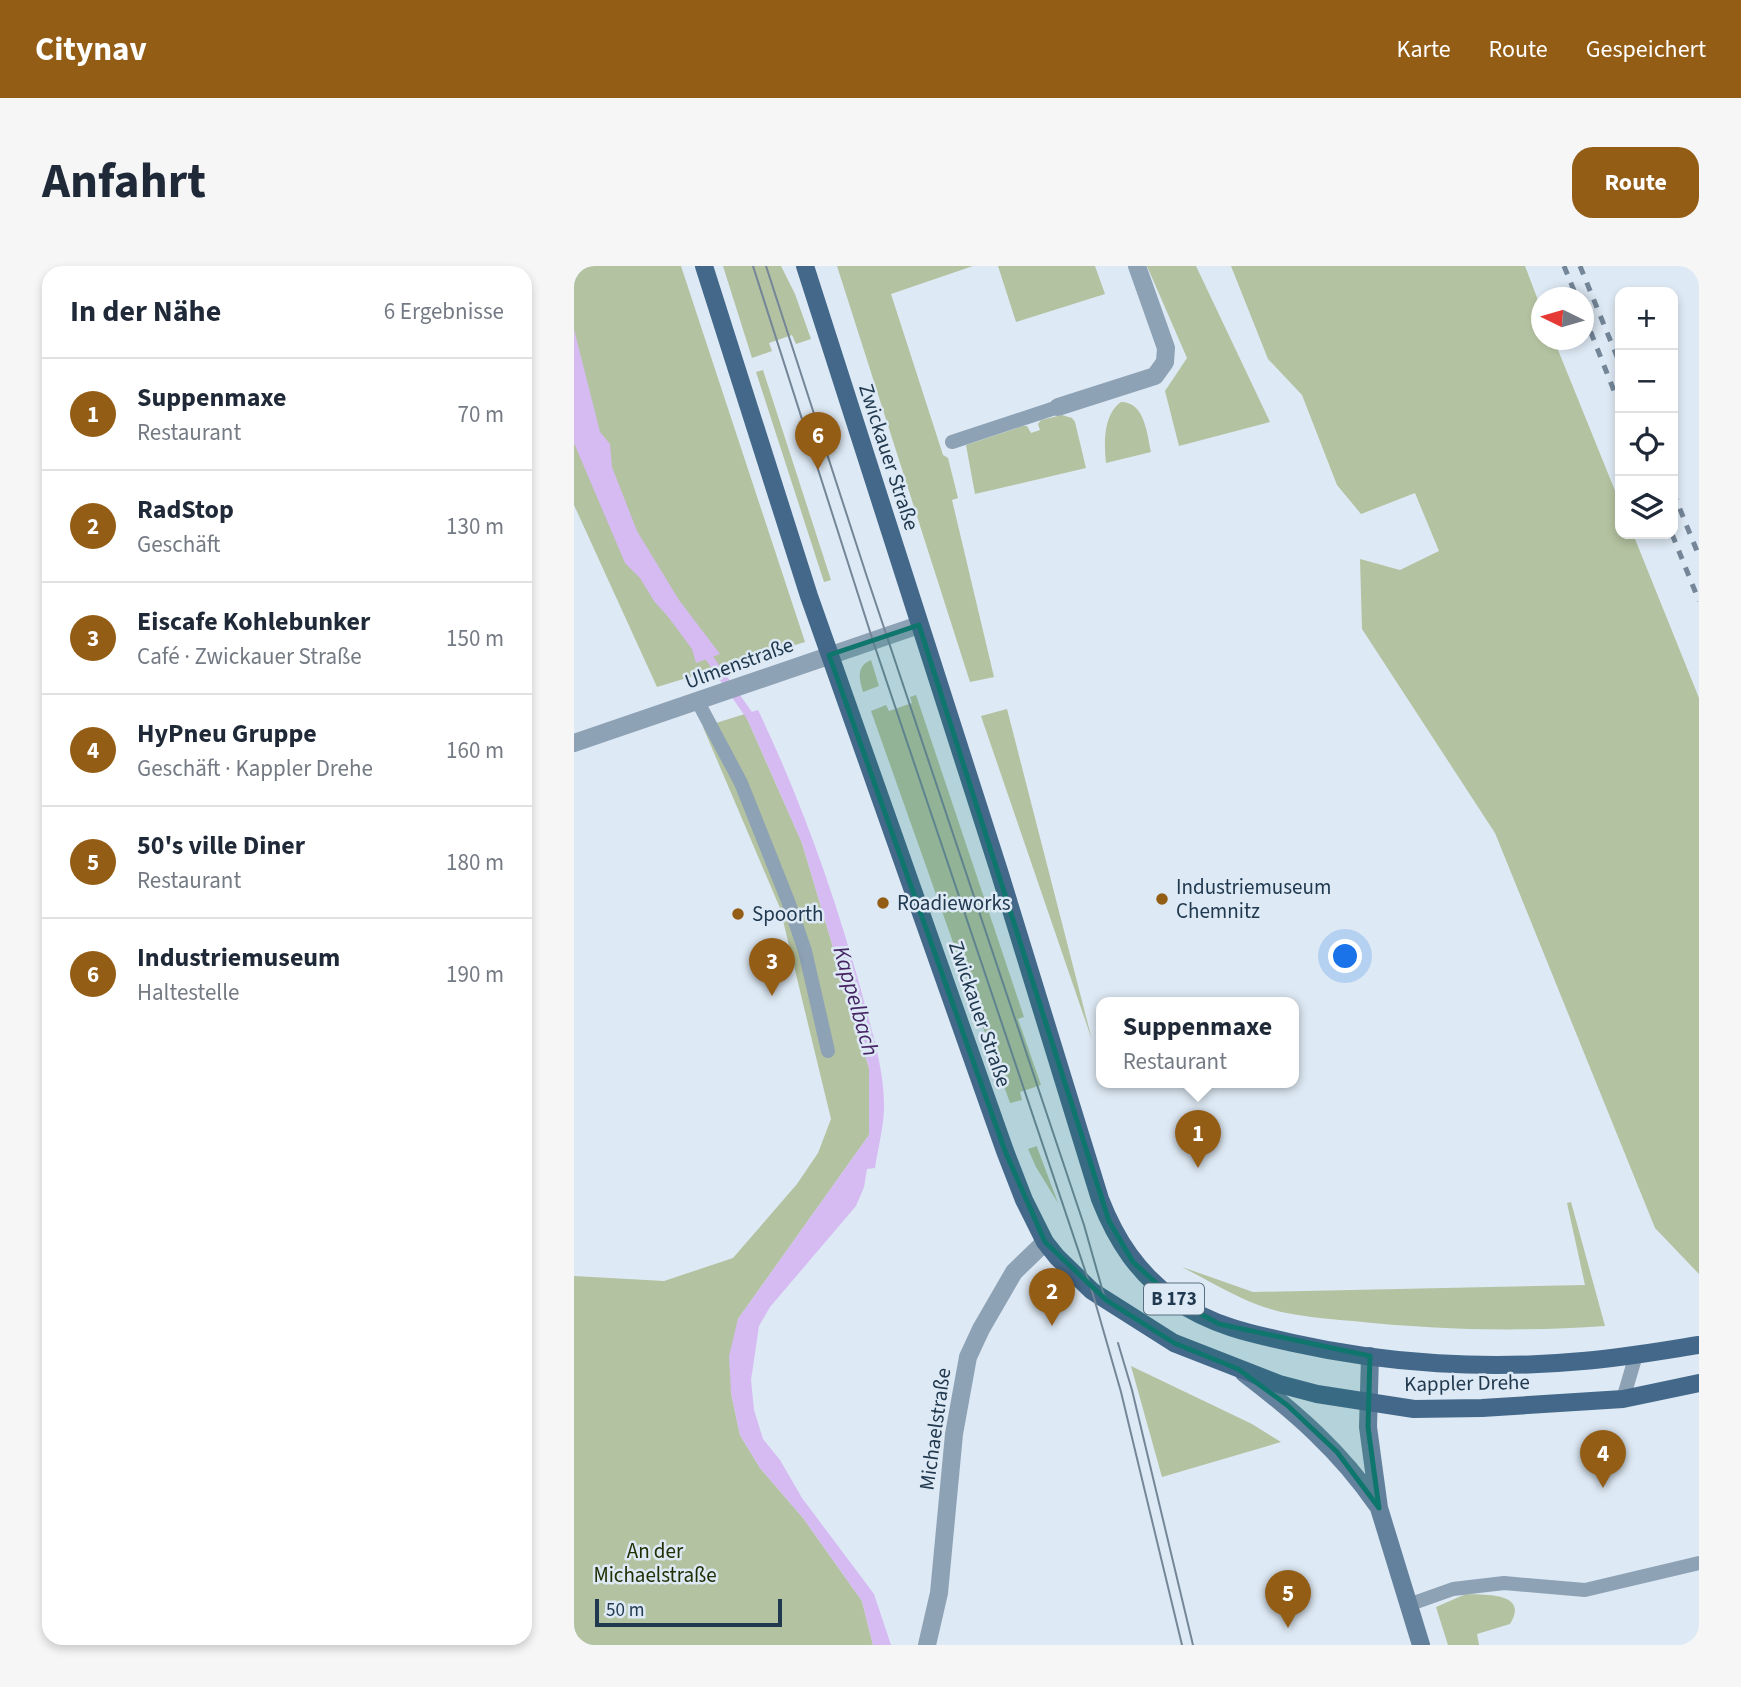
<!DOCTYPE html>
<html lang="de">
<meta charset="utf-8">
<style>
body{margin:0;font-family:"Source Sans 3",sans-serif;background:#f6f6f7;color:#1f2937}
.controls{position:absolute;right:21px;top:21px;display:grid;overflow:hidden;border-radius:14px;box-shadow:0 4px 10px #0003}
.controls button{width:63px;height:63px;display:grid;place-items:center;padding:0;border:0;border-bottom:2px solid #e0e1e3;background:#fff;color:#1f2937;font:35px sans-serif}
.compass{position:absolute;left:957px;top:21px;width:63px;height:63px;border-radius:50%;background:#fff;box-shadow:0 4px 10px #0003;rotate:275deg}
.scale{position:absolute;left:21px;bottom:18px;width:187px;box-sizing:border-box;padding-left:7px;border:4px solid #21394f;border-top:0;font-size:19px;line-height:24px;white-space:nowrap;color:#21394f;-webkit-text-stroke:5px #dde9f4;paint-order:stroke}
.you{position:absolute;left:772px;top:691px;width:24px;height:24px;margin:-18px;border:5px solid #fff;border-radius:50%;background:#1a73e8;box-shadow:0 0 0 10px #1a73e833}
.badge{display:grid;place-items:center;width:46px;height:46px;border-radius:50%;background:#945d16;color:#fff;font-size:23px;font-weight:700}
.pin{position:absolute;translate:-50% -58px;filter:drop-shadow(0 2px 4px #0008)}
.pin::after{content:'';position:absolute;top:37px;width:24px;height:21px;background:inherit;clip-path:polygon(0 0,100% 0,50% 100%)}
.popup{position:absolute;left:522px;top:731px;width:203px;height:91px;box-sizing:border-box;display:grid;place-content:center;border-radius:14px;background:#fff;filter:drop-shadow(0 2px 5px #0005);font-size:23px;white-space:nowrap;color:#747a83}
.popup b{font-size:26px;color:#1f2937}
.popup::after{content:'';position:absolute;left:50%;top:100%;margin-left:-14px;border:14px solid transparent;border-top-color:#fff}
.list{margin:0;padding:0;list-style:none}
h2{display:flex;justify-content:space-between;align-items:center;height:91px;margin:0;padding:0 28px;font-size:30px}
h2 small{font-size:23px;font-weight:400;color:#747a83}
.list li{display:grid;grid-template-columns:46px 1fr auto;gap:21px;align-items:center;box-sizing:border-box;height:112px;padding:0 28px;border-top:2px solid #e0e1e3}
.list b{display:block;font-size:26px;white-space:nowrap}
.list p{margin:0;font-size:23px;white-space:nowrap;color:#747a83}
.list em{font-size:23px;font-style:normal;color:#747a83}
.icon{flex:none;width:38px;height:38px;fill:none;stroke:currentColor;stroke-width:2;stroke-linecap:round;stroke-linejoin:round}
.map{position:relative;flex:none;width:1125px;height:1379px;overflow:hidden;border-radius:21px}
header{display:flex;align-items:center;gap:42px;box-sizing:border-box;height:98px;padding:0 35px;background:#945d16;color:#fff}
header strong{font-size:33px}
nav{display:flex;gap:38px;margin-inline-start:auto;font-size:24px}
.intro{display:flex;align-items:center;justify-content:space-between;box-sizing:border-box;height:168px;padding:0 42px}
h1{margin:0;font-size:49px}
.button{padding:18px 32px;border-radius:21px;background:#945d16;color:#fff;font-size:24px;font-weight:700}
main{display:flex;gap:42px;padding:0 42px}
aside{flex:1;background:#fff;border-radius:21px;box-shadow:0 4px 10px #0003}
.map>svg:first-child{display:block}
.green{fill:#b3c2a0}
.water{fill:#d5bbf2}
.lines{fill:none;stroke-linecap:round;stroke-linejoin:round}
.stream{stroke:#d5bbf2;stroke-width:8}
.service{stroke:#8ea2b5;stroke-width:14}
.minor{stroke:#8ea2b5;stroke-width:18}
.tertiary{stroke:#8ea2b5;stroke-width:18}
.secondary{stroke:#63819c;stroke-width:18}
.primary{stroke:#436889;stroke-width:18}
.tram{stroke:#748698;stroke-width:2}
.rail{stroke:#748698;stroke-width:5;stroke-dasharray:9 9;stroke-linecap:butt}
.marked{fill:#0f766e;fill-opacity:0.2;stroke:#0f766e;stroke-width:5;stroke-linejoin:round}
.poi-dot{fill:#945d16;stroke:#dde9f4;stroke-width:2.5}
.labels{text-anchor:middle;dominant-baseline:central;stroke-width:5;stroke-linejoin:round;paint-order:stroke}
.shield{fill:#dde9f4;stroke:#596e80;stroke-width:2}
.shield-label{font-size:19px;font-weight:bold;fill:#21394f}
.street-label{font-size:21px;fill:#21394f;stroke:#dde9f4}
.poi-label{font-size:21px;fill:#21394f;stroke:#dde9f4;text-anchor:start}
.park-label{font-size:21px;fill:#212f05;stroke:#dde9f4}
.water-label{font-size:23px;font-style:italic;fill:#472564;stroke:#dde9f4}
</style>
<header>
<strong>Citynav</strong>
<nav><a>Karte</a><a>Route</a><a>Gespeichert</a></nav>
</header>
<div class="intro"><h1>Anfahrt</h1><a class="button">Route</a></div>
<main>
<aside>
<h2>In der Nähe<small>6 Ergebnisse</small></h2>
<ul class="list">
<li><span class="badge">1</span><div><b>Suppenmaxe</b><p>Restaurant</p></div><em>70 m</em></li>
<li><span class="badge">2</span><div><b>RadStop</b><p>Geschäft</p></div><em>130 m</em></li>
<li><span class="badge">3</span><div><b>Eiscafe Kohlebunker</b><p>Café · Zwickauer Straße</p></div><em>150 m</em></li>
<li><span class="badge">4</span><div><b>HyPneu Gruppe</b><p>Geschäft · Kappler Drehe</p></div><em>160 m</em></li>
<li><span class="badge">5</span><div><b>50's ville Diner</b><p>Restaurant</p></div><em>180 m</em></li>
<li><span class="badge">6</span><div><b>Industriemuseum</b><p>Haltestelle</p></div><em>190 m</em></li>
</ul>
</aside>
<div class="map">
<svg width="1125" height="1379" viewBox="0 0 1125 1379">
<rect width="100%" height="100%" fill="#dde9f4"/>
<path class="green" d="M0,0h107l124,376 -148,45 -83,-182z
M149,0h58l14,28 16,45 -15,5 -4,-9 -23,8 3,8 -20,7z
M263,0h136l-82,28 52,161 5,3 10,40 -6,2 42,177 -24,5z
M424,0h97l10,28 -89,28z
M573,0h49l74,156 -91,24 -14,-55 22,-33z
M657,0h294l16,42 1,32h12l66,163v31h13l66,164v576l-44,-46 -160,-395 -133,-204 -2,-70 40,11 39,-19 -24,-58 -54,21 -24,-29 -35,-90 -34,-36z
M189,104l68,210 -7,2 -68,-210z
M547,136c24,0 26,32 30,50l-45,11c-2,-20 -3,-48 15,-61z
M488,149l10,3 3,4 11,46 -111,26 -9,-49 57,-19h4l4,7 9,-3 -2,-6 3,-4z
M297,394l8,26 -16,6c-4,-13 -7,-26 8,-32z
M342,429l108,322 -6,2 23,66 -21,7 2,8 -12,3 -139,-392 15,-6 3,6 23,-8 -2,-6z
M433,443l85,331 -111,-324z
M171,448l57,129 67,225v67l-131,184 -7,74 9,42 20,33 43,50 59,83 11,44h-299v-369l90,5 69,-23 64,-74 21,-31 13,-34 -51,-211 -77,-181z
M463,880v1l21,56 -22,-36 -8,-18z
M997,936l34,124c-84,6 -168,4 -252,-5 -32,-3 -69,-5 -100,-18 -24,-10 -48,-24 -71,-36l71,25 332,-7 -18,-82z
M557,1100l121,58 29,18 -119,35z
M892,1328c18,1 64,-2 44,30l-33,10 2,11h-31l-12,-38z"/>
<path class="water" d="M0,63l26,103 10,12 2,23 25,64 42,69 41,54 -24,9 -4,-14 -23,-31 -15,-17 -14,-23 -15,-15 -51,-120z
M184,444c43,90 76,183 103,280 10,39 24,80 23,120 -1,19 -6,39 -9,58l-8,1 -3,18 -8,19 -86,101 -11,19 -8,54 3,30 9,29 17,21 22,38 72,96 17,51h-18l-11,-44 -59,-83 -43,-50 -20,-33 -9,-42 -2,-37 9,-37 131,-184v-67l-67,-225 -57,-129z"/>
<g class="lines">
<path class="stream" d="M129,383l51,73"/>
<path class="service" d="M378,176l106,-35
M124,436l43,81 47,118 17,50 23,100
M1049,1133l13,-44
M834,1339l45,-16 51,-6 81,7 114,-27"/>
<path class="minor" d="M484,141l97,-31 10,-14 1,-14 -29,-82
M353,1379l12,-52 15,-159 14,-77 13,-28 33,-57 31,-30"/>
<path class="tertiary" d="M0,477l345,-118"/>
<path class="secondary" d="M796,1090l-2,71 11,81 42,137
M670,1107c52,40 96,78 133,132"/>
<path class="primary" d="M130,0l105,330 196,555 19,49 21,42 12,15 35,34 82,52 105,41 38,10 97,15 68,-1 141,-9 76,-16
M231,0l194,605 101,328c16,41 38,75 75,101 35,25 76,34 118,43 94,21 195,27 290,18 39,-3 78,-10 116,-16"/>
<path class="tram" d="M179,0l120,375 219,650 29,101 61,253
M192,0l101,311 217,648 21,74
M544,1077l14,47 61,255"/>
<path class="rail" d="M990,0l13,32
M1006,0l40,98
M1010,49l36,91
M1099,226l26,64
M1098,268l27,67"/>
</g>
<path class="marked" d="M345,359l190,596 24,41 41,37 45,25 151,32 -2,71 11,81 -42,-56 -50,-47 -49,-36 -64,-26 -68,-43 -61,-58 -40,-91 -176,-496z"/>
<g class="poi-dot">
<circle cx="588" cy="633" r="7"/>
<circle cx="309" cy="637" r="7"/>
<circle cx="164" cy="648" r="7"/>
</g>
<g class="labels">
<rect class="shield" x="570" y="1017.5" width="60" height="31" rx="5"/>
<g class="shield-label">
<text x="600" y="1033">B 173</text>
</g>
<g class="street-label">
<text transform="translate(315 191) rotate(72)">Zwickauer Straße</text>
<text transform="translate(165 397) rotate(-20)">Ulmenstraße</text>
<text transform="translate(406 748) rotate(71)">Zwickauer Straße</text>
<text transform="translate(893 1117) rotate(-1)">Kappler Drehe</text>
<text transform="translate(361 1163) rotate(-82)">Michaelstraße</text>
</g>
<g class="poi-label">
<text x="602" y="621">Industriemuseum<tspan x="602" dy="24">Chemnitz</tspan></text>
<text x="323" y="637">Roadieworks</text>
<text x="178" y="648">Spoorth</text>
</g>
<g class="park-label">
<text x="81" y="1285">An der<tspan x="81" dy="24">Michaelstraße</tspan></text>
</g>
<g class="water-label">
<text transform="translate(282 735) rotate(74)">Kappelbach</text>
</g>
</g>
</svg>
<div class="controls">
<button>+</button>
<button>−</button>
<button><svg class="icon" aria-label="locate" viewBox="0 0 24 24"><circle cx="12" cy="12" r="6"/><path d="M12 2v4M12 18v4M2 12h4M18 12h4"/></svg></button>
<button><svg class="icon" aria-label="layers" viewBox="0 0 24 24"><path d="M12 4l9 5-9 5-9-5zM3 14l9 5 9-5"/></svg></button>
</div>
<svg class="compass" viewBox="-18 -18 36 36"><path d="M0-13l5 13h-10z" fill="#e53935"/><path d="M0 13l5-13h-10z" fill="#747a83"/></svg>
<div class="scale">50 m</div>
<div class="you"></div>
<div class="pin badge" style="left:624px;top:902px">1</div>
<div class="popup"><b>Suppenmaxe</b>Restaurant</div>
<div class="pin badge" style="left:478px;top:1060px">2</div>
<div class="pin badge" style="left:198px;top:730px">3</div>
<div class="pin badge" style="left:1029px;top:1222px">4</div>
<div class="pin badge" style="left:714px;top:1362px">5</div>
<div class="pin badge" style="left:244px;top:204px">6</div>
</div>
</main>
